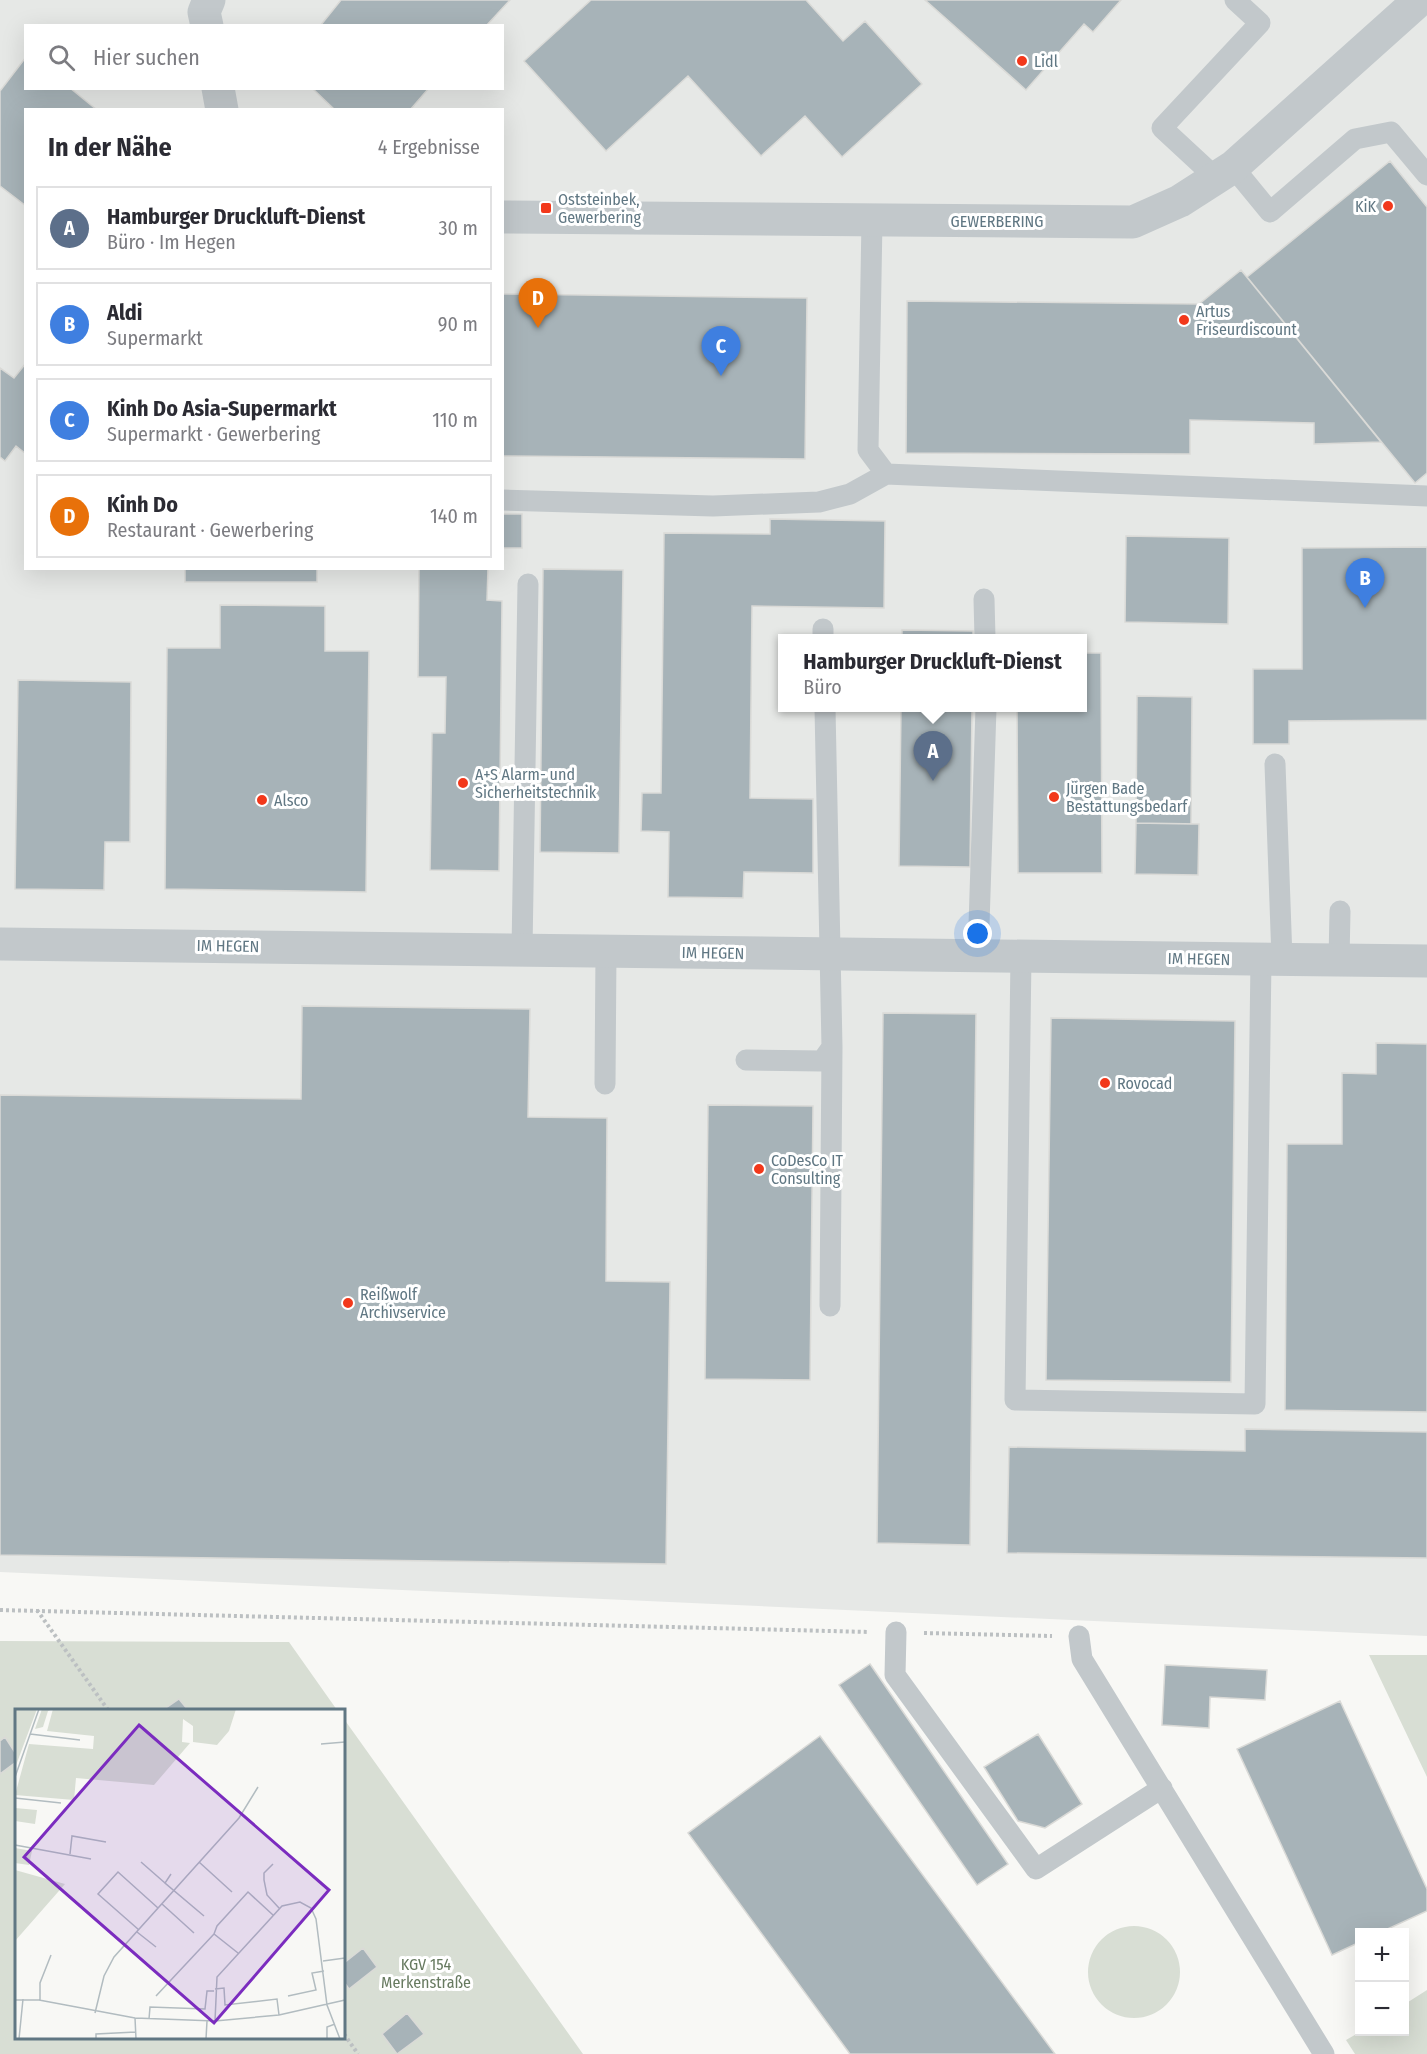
<!DOCTYPE html>
<html lang="de">
<meta charset="utf-8">
<style>
body{margin:0;font-family:"Fira Sans Condensed",sans-serif;background:#f7f7f7;color:#2b2b33}
.controls{position:absolute;right:18px;bottom:18px;display:grid;overflow:hidden;border-radius:0px;box-shadow:0 6px 24px #0002}
.controls button{width:54px;height:54px;display:grid;place-items:center;padding:0;border:0;border-bottom:2px solid #e1e1e2;background:#fff;color:#2b2b33;font:30px sans-serif}
.you{position:absolute;left:978px;top:934px;width:21px;height:21px;margin:-15px;border:4px solid #fff;border-radius:50%;background:#1a73e8;box-shadow:0 0 0 9px #1a73e833}
.badge{display:grid;place-items:center;width:39px;height:39px;border-radius:50%;background:#f2381b;color:#fff;font-size:20px;font-weight:700}
.pin{position:absolute;translate:-50% -50px;filter:drop-shadow(0 2px 3px #0008)}
.pin::after{content:'';position:absolute;top:32px;width:21px;height:18px;background:inherit;clip-path:polygon(0 0,100% 0,50% 100%)}
.popup{position:absolute;left:778px;top:634px;width:309px;height:78px;box-sizing:border-box;display:grid;place-content:center;border-radius:0px;background:#fff;filter:drop-shadow(0 2px 4px #0005);font-size:20px;white-space:nowrap;color:#7c7c81}
.popup b{font-size:22px;color:#2b2b33}
.popup::after{content:'';position:absolute;left:50%;top:100%;margin-left:-12px;border:12px solid transparent;border-top-color:#fff}
.list{margin:0;padding:0;list-style:none}
h2{display:flex;justify-content:space-between;align-items:center;height:78px;margin:0;padding:0 24px;font-size:26px}
h2 small{font-size:20px;font-weight:400;color:#7c7c81}
.list li{display:grid;grid-template-columns:39px 1fr auto;gap:18px;align-items:center;box-sizing:border-box;height:84px;margin:0 12px 12px;padding:0 12px;border:2px solid #e1e1e2;border-radius:0px}
.list b{display:block;font-size:22px;white-space:nowrap}
.list p{margin:0;font-size:20px;white-space:nowrap;color:#7c7c81}
.list em{font-size:20px;font-style:normal;color:#7c7c81}
.icon{flex:none;width:33px;height:33px;fill:none;stroke:currentColor;stroke-width:2;stroke-linecap:round;stroke-linejoin:round}
.map{position:relative;flex:none;width:1427px;height:2054px;overflow:hidden}
.search{position:absolute;background:#fff;box-shadow:0 6px 24px #0002;left:24px;top:24px;width:480px;height:66px;display:flex;align-items:center;gap:15px;box-sizing:border-box;padding:0 21px;border-radius:0px;color:#7c7c81;font-size:22px}
.panel{position:absolute;background:#fff;box-shadow:0 6px 24px #0002;left:24px;top:108px;width:480px;height:462px;border-radius:0px}
.map>svg:first-child{display:block}
.built{fill:#e6e8e6;fill-rule:evenodd}
.green{fill:#d8ded4}
.building{fill:#a7b3b8;stroke:#dadad7;stroke-width:1.5}
.lines{fill:none;stroke-linecap:round;stroke-linejoin:round}
.path{stroke:#bcc0c2;stroke-width:4;stroke-dasharray:3 3;stroke-linecap:butt}
.service{stroke:#c2c8cb;stroke-width:21}
.minor{stroke:#c2c8cb;stroke-width:33}
.poi-dot{fill:#f2381b;stroke:#fff;stroke-width:2}
.labels{text-anchor:middle;dominant-baseline:central;stroke-width:6;stroke-linejoin:round;paint-order:stroke}
.poi-label{font-size:16px;fill:#607783;stroke:#fff;text-anchor:start}
.street-label{font-size:16px;fill:#607783;stroke:#fff}
.park-label{font-size:16px;fill:#677a60;stroke:#fff}
.inset-road{fill:none;stroke:#b2bcc0;stroke-width:1.5}
.view{fill:#7b2cbf;fill-opacity:0.15;stroke:#7b2cbf;stroke-width:3}
.inset-edge{fill:none;stroke:#607783;stroke-width:3}
</style>
<div class="map">
<svg width="1427" height="2054" viewBox="0 0 1427 2054">
<rect width="100%" height="100%" fill="#f8f8f5"/>
<path class="built" d="M0,0h1427v1636l-1427,-64zM26,26h476v62h-476zM26,110h476v458h-476zM783,638h300v70h-300z"/>
<path class="green" d="M0,1641l289,1 48,68h-321v328h328v-319l239,335h-583z
M1369,1655h58v122z
M1088 1972a46 46 0 1 1 92 0a46 46 0 1 1-92 0Z
M1427,1990v64h-72l-9,-14 14,-8h44l1,-28z"/>
<path class="building" d="M341,0h169l-24,26h-166z
M591,0h215l37,41 22,-20 57,63 -80,73 -37,-41 -44,40 -73,-80 -82,75 -82,-90z
M925,0h196l-28,32 -9,-8 -58,66z
M26,57v31h44l27,22h-71v96l-26,-20v-95z
M312,88h117l-19,22h-75z
M1390,161l37,46v266l-12,10 -168,-206z
M1241,270l140,172 -67,2v-21l-124,-3v34l-284,-1 1,-152 292,3z
M502,294l305,4 -2,161 -303,-3z
M26,363v91l-10,-8 -11,15 -5,-4v-89l14,10z
M502,514h20v34h-20z
M770,519l115,2 -1,87 -132,-2 -2,192 63,1v74l-69,-1 -1,26 -75,-1 1,-65 -28,-1 1,-38h19l3,-260 106,1z
M1126,536l103,2 -1,86 -103,-2z
M1427,547v173l-138,1v23h-36v-75h49v-121z
M185,568h132v14h-132z
M419,568h69l-1,32 15,1 -3,270 -69,-1 2,-137h13l1,-56h-28z
M543,569l80,1 -4,283 -79,-1z
M220,605l105,1v45h44l-3,241 -201,-3 2,-241h53z
M902,630l71,1v7h-71z
M1083,653h18l1,220h-84l-1,-165h66z
M18,680l113,2 -1,160h-25l-1,48 -89,-1z
M1137,696l55,1 -1,127 -55,-1z
M901,708h71l-2,159 -71,-1z
M1136,823l63,1 -1,51 -63,-1z
M302,1006l228,3 -2,108 79,1 -1,163 64,1 -4,282 -666,-9v-460l301,4z
M883,1013l93,1 -6,531 -93,-2z
M1051,1018l184,3 -4,361 -185,-2z
M1376,1043l51,1v368l-142,-2 2,-266h55v-71l34,1z
M708,1105l105,1 -3,274 -105,-1z
M1245,1429l182,3v126l-420,-5 2,-106 236,4z
M870,1664l138,200 -31,21 -138,-200z
M1165,1665l102,5 -2,30 -55,-3 -1,31 -47,-3z
M179,1699l9,11h-25z
M1340,1701l87,188v22l-46,21h-21v10l-28,13 -95,-206z
M1038,1734l44,70 -37,24 -27,-7 -34,-54z
M820,1736l235,318h-205l-162,-221z
M5,1737l11,17v8l-16,12v-33z
M363,1948l14,19 -28,22 -5,-7v-19z
M407,2013l17,21 -27,20 -15,-20z"/>
<g class="lines">
<path class="path" d="M0,1610l869,22
M37,1610l71,100
M924,1633l128,3
M344,2034l14,20"/>
<path class="service" d="M1233,167l37,45 85,-73 36,-7 36,43
M1216,178l-54,-50 98,-105 -25,-23
M872,220l-4,230 18,24 541,22
M502,500l211,6 106,-4 31,-8 36,-20
M984,599l1,39
M823,629v9
M1275,764l7,195
M522,950l6,-366
M978,956l8,-248
M1021,956l-6,444 240,4 6,-445
M1339,960l1,-49
M746,1060l76,1 10,-14 -7,-339
M605,1084l1,-133
M830,1306l2,-259
M896,1632l-1,43 141,194 126,-81
M1079,1636l3,23 242,395"/>
<path class="minor" d="M207,26l-3,-14 5,-12
M218,88l4,22
M502,217l631,5 47,-21 53,-34 182,-163
M0,944l1427,17"/>
</g>
<g class="poi-dot">
<circle cx="1022" cy="61" r="6"/>
<circle cx="1388" cy="206" r="6"/>
<rect x="540" y="202" width="12" height="12" rx="3"/>
<circle cx="1184" cy="320" r="6"/>
<circle cx="463" cy="783" r="6"/>
<circle cx="1054" cy="797" r="6"/>
<circle cx="262" cy="800" r="6"/>
<circle cx="1105" cy="1083" r="6"/>
<circle cx="759" cy="1169" r="6"/>
<circle cx="348" cy="1303" r="6"/>
</g>
<g class="labels">
<g class="poi-label">
<text x="1034" y="61">Lidl</text>
<text x="558" y="199">Oststeinbek,<tspan x="558" dy="18">Gewerbering</tspan></text>
<text x="1376" y="206" text-anchor="end">KiK</text>
<text x="1196" y="311">Artus<tspan x="1196" dy="18">Friseurdiscount</tspan></text>
<text x="475" y="774">A+S Alarm- und<tspan x="475" dy="18">Sicherheitstechnik</tspan></text>
<text x="1066" y="788">Jürgen Bade<tspan x="1066" dy="18">Bestattungsbedarf</tspan></text>
<text x="274" y="800">Alsco</text>
<text x="1117" y="1083">Rovocad</text>
<text x="771" y="1160">CoDesCo IT<tspan x="771" dy="18">Consulting</tspan></text>
<text x="360" y="1294">Reißwolf<tspan x="360" dy="18">Archivservice</tspan></text>
</g>
<g class="street-label">
<text x="997" y="221">GEWERBERING</text>
<text transform="translate(228 946) rotate(1)">IM HEGEN</text>
<text transform="translate(713 953) rotate(1)">IM HEGEN</text>
<text transform="translate(1199 959) rotate(1)">IM HEGEN</text>
</g>
<g class="park-label">
<text x="426" y="1964">KGV 154<tspan x="426" dy="18">Merkenstraße</tspan></text>
</g>
</g>
<g transform="translate(15 1709)">
<rect width="330" height="330" fill="#f8f8f5"/>
<path d="M0,0h22l-22,59zM27,0h194l-7,22 -12,14 -24,-3v-16l-10,-7 -1,23 8,1 -36,42 -78,-7 -2,22 -59,-5 14,-51 64,5 1,-13 -47,-5 6,-22 -5,2 -5,16 -8,2zM0,99l22,2 -2,14 -20,-3zM0,139l17,3 -3,14 -14,-2zM0,161l50,14 -50,57z" fill="#d8ded4"/>
<path class="inset-road" d="M15,25l50,6M306,35l24,-2M0,68l24,-68M0,89l46,5M0,136l76,14M55,145l2,-18 34,6M126,153l24,21M184,153l33,30M258,155l-9,9v7l3,15 12,13M156,165l-6,9 39,33M147,195l32,29M124,221l-41,-36 20,-22 40,36M122,223l19,15M199,225l3,-8 31,-34 25,23M308,252l22,-3M200,280l9,-1 1,17 52,-6 2,16M141,287l58,-62 24,19M273,287l28,-6 -4,-17 12,-2M0,291h24l96,18 80,3 64,-6 66,-15M25,291v-17l11,-28M80,304l9,-37 10,-19 125,-139 19,-31M120,309l1,21M134,310l1,-12 55,2 2,-18h7M200,312l2,-44 65,-71 18,-4 11,6 5,11 11,86 13,34M4,330l4,-40M81,330v-5l40,-2M191,330l1,-18M312,330v-12l8,-3"/>
<path class="view" d="M124,16l190,165 -115,133 -190,-166z"/>
<rect width="330" height="330" class="inset-edge"/>
</g>
</svg>
<div class="controls">
<button>+</button>
<button>−</button>
</div>
<div class="you"></div>
<div class="pin badge" style="left:933px;top:781px;background:#5c6f8a">A</div>
<div class="popup"><b>Hamburger Druckluft-Dienst</b>Büro</div>
<div class="pin badge" style="left:1365px;top:608px;background:#3f7fe0">B</div>
<div class="pin badge" style="left:721px;top:376px;background:#3f7fe0">C</div>
<div class="pin badge" style="left:538px;top:328px;background:#e8710a">D</div>
<div class="search"><svg class="icon" aria-label="search" viewBox="0 0 24 24"><circle cx="10" cy="10" r="6"/><path d="M15 15l6 6"/></svg>Hier suchen</div>
<section class="panel">
<h2>In der Nähe<small>4 Ergebnisse</small></h2>
<ul class="list">
<li><span class="badge" style="background:#5c6f8a">A</span><div><b>Hamburger Druckluft-Dienst</b><p>Büro · Im Hegen</p></div><em>30 m</em></li>
<li><span class="badge" style="background:#3f7fe0">B</span><div><b>Aldi</b><p>Supermarkt</p></div><em>90 m</em></li>
<li><span class="badge" style="background:#3f7fe0">C</span><div><b>Kinh Do Asia-Supermarkt</b><p>Supermarkt · Gewerbering</p></div><em>110 m</em></li>
<li><span class="badge" style="background:#e8710a">D</span><div><b>Kinh Do</b><p>Restaurant · Gewerbering</p></div><em>140 m</em></li>
</ul>
</section>
</div>
